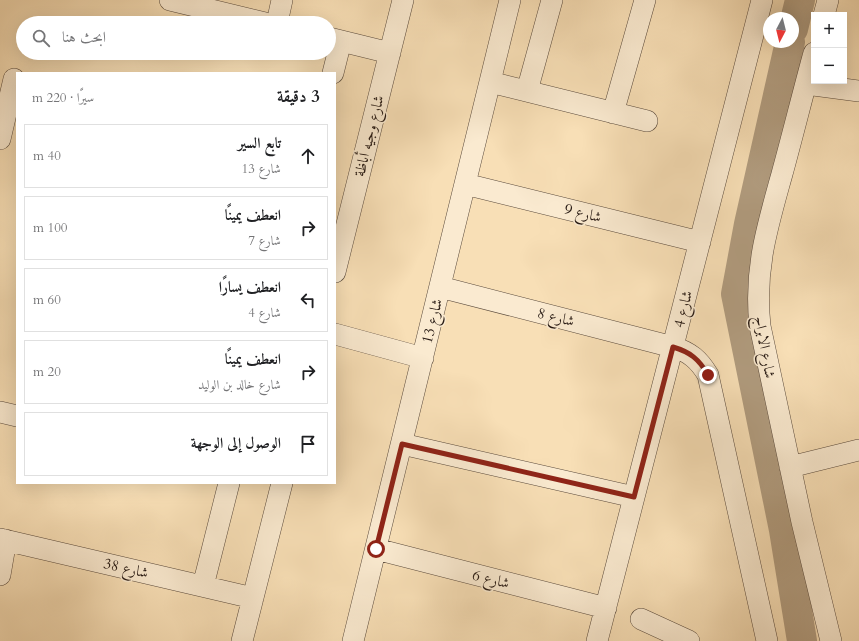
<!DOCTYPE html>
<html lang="ar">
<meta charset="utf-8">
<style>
body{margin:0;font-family:Cardo,Amiri,serif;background:#f6f6f6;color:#202124;direction:rtl}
.controls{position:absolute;right:12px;top:12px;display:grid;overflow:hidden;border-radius:0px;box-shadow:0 4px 16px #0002}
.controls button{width:36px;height:36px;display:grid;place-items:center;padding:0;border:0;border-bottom:1px solid #e0e0e0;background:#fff;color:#202124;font:20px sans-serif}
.compass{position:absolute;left:763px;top:12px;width:36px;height:36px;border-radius:50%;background:#fff;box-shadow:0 4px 16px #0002;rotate:187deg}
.stop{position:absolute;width:12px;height:12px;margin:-9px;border:3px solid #8f2418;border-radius:50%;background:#fff}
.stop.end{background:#8f2418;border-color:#fff;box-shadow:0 1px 4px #0008}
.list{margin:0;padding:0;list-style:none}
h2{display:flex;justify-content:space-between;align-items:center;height:52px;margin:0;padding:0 16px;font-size:17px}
h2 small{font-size:13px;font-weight:400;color:#757577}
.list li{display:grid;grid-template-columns:26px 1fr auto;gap:12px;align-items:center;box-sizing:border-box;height:64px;margin:0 8px 8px;padding:0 8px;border:1px solid #e0e0e0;border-radius:0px}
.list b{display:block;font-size:15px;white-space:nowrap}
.list p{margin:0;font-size:13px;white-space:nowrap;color:#757577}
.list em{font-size:13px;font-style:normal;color:#757577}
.icon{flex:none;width:22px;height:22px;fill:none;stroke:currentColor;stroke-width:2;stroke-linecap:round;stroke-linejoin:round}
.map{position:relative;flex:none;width:859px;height:641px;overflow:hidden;direction:ltr}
.search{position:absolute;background:#fff;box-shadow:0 4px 16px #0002;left:16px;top:16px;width:320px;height:44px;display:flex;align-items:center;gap:10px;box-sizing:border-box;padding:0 14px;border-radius:22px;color:#757577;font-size:15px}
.panel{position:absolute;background:#fff;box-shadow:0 4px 16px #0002;left:16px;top:72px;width:320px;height:412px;border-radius:0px;direction:rtl}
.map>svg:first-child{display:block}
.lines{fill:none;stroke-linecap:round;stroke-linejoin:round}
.river{stroke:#b19c7f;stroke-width:30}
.minor-casing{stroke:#5a4a3c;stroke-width:22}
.minor{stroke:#faead0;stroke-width:21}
.route{stroke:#8f2418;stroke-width:5}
.labels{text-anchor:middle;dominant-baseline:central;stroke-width:3;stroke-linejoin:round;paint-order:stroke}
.street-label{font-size:15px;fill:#261913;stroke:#faead0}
</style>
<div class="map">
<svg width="859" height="641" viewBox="0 0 859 641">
<rect width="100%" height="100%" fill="#f8dfb6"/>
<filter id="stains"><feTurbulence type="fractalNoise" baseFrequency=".005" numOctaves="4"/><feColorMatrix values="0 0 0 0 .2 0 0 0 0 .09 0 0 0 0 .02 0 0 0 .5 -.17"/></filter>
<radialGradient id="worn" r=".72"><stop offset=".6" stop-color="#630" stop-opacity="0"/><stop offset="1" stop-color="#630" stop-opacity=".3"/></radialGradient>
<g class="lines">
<path class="river" d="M793,29l7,-29
M790,42l-41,182 -13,70 48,236 18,111"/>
<g class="minor-casing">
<path id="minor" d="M170,0l95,23
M824,15l4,-15
M277,23l5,-23
M329,38l61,15
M814,53c-11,40 -21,81 -32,121 -15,54 -28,95 -22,152l42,196 29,119
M333,73l8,-32
M490,82l157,39
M806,84l53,7
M527,91l25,-91
M613,113l32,-113
M0,139l14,-60
M465,184l235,58
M335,272l68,-272
M440,287l233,60c17,5 26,13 35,28l59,266
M335,334l88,24
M0,412l17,4
M402,444l232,53
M790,467l69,-17
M0,539l253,59
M376,549l230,59
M0,575l6,-35
M203,586l26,-103
M641,619l48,22
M242,641l40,-158
M353,641l157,-641
M597,641l165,-641"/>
</g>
<use href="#minor" class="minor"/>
</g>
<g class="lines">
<path class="route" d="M376,549l26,-105 232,53 39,-150c17,5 26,12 35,28"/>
</g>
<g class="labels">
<g class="street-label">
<text transform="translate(369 136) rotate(-76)">شارع وجيه أباظة</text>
<text transform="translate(583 213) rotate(14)">شارع 9</text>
<text transform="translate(683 309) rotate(-76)">شارع 4</text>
<text transform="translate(556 317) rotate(14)">شارع 8</text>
<text transform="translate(432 321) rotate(-76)">شارع 13</text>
<text transform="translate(765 347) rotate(80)">شارع الابراج</text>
<text transform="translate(126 568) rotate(13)">شارع 38</text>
<text transform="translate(491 579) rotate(14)">شارع 6</text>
</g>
</g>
<rect width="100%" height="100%" filter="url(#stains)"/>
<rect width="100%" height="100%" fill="url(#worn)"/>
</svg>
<div class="controls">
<button>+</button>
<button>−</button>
</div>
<svg class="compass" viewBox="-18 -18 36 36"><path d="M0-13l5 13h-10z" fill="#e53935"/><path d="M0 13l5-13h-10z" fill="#757577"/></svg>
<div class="stop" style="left:376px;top:549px"></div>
<div class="stop end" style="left:708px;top:375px"></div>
<div class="search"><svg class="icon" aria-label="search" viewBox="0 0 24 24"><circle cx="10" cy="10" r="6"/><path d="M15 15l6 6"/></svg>ابحث هنا</div>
<section class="panel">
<h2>3 دقيقة<small>سيرًا · 220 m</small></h2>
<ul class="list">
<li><svg class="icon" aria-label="ahead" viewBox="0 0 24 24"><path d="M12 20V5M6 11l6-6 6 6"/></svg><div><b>تابع السير</b><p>شارع 13</p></div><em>40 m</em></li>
<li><svg class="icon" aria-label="right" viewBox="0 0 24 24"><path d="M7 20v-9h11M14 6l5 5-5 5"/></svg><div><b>انعطف يمينًا</b><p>شارع 7</p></div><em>100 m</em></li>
<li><svg class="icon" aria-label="left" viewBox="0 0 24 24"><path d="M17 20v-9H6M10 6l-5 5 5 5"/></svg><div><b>انعطف يسارًا</b><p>شارع 4</p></div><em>60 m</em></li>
<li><svg class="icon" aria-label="right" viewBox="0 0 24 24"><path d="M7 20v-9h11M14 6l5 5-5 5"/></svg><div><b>انعطف يمينًا</b><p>شارع خالد بن الوليد</p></div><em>20 m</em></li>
<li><svg class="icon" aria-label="arrive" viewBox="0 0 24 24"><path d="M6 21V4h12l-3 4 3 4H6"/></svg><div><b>الوصول إلى الوجهة</b></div></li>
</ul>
</section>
</div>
